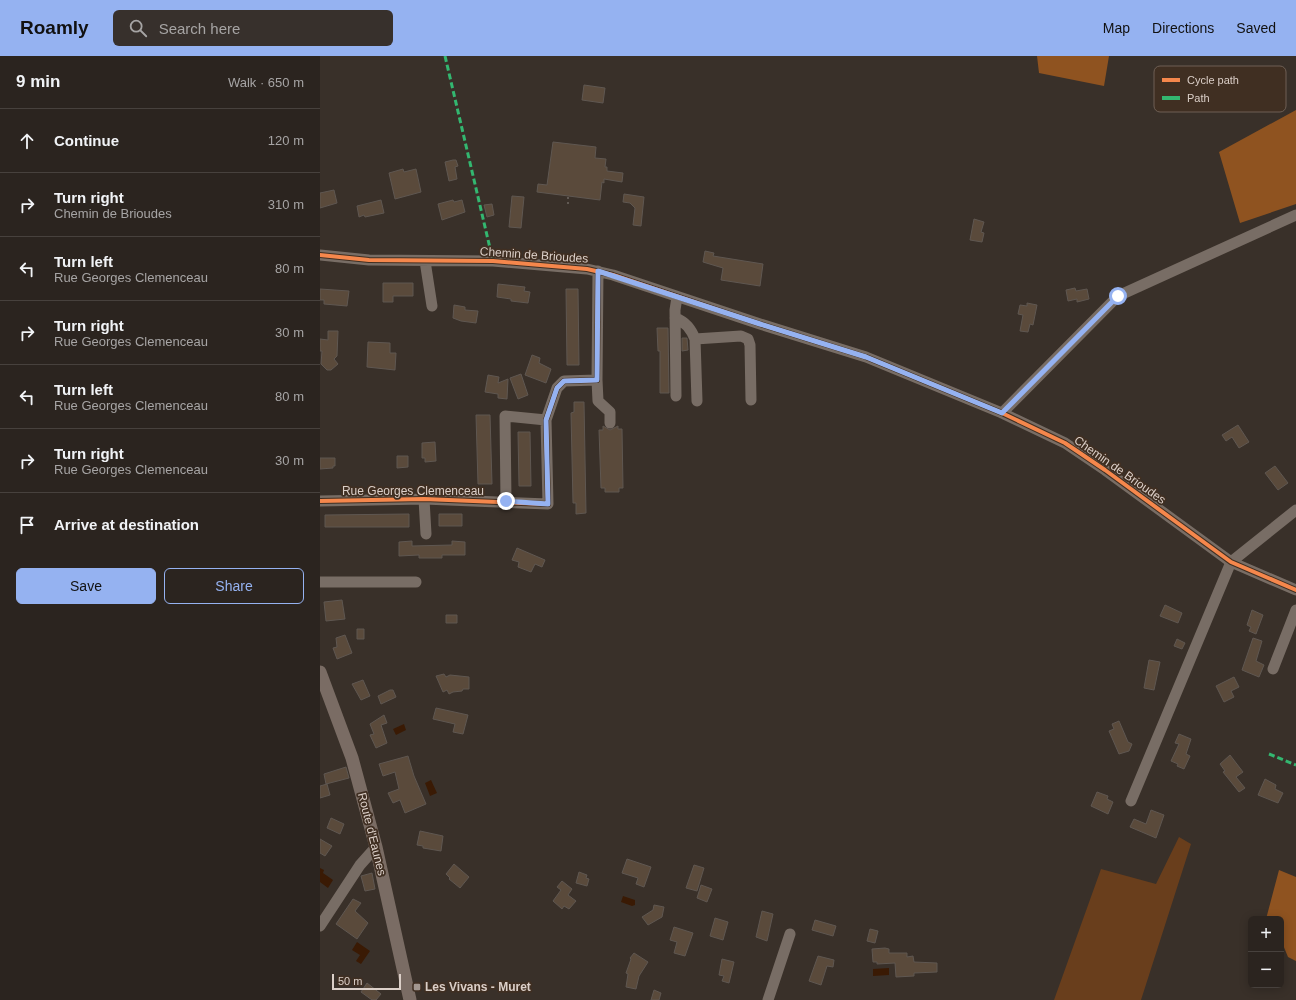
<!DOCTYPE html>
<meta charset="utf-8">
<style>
body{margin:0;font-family:Helvetica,sans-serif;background:#37302c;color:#f1f3f6}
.controls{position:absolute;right:12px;bottom:12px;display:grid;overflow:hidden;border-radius:6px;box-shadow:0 2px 10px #0003}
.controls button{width:36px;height:36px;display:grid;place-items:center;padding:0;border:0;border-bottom:1px solid #47413d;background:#2b241f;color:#f1f3f6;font:20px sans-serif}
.scale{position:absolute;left:12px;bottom:10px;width:69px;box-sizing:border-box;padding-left:4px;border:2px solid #dbcfc8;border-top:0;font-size:11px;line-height:14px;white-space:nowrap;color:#dbcfc8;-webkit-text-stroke:3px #402f22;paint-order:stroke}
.stop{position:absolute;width:12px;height:12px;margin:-9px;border:3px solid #95b2f1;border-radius:50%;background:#fff}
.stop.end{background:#95b2f1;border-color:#fff;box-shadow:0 1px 4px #0008}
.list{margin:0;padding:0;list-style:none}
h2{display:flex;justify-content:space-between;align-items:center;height:52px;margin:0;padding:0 16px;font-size:17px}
h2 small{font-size:13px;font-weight:400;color:#a6a4a4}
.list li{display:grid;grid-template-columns:26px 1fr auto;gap:12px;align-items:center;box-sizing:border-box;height:64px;padding:0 16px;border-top:1px solid #47413d}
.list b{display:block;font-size:15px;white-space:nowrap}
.list p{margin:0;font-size:13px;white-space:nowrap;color:#a6a4a4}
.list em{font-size:13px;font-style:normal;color:#a6a4a4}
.actions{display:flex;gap:8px;padding:12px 16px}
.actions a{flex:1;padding:9px 0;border:1px solid #95b2f1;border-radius:6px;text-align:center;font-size:14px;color:#95b2f1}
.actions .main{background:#95b2f1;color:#111}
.icon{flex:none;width:22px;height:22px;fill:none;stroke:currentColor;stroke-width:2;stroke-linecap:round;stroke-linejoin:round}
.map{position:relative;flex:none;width:976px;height:944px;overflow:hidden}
header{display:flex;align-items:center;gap:24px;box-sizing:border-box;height:56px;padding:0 20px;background:#95b2f1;color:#111}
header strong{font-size:19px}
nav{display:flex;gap:22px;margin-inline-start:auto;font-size:14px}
.search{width:280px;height:36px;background:#37302c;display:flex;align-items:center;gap:10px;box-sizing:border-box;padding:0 14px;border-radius:6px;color:#a6a4a4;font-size:15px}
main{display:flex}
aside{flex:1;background:#2b241f}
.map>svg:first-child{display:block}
.green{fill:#693e1c}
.forest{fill:#8f5320}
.water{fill:#3a1a04}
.building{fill:#5a4a3b;stroke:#5f5751}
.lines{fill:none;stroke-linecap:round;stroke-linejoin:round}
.path{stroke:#6f6761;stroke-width:1.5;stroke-dasharray:2 3;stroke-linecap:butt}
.minor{stroke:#786d65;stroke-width:11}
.major{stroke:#7a6c64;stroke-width:13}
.quiet{stroke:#33b770;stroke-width:3;stroke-dasharray:6 3;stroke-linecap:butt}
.cycleway-casing{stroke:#402f22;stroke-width:6}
.cycleway{stroke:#f5874c;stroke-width:4}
.route{stroke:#95b2f1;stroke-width:5}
.poi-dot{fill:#a29790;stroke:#402f22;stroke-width:1.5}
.labels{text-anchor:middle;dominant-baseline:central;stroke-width:3.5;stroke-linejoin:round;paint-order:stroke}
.street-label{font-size:12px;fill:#dbcfc8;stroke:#402f22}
.poi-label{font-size:12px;font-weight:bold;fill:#dbcfc8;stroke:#402f22;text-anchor:start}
.key{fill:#402f22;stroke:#6e5f54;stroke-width:1}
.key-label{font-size:11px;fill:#dbcfc8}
</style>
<header>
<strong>Roamly</strong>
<div class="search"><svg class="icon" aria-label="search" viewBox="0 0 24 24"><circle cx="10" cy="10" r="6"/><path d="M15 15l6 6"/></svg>Search here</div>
<nav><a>Map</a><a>Directions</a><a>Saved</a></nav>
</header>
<main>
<aside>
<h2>9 min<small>Walk · 650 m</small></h2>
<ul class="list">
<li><svg class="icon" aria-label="ahead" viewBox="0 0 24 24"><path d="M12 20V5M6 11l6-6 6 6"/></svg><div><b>Continue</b></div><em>120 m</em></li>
<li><svg class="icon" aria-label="right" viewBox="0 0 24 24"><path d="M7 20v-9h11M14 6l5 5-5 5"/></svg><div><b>Turn right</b><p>Chemin de Brioudes</p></div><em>310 m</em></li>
<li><svg class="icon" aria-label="left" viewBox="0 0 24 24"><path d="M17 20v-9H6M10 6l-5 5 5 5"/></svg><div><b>Turn left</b><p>Rue Georges Clemenceau</p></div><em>80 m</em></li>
<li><svg class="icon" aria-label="right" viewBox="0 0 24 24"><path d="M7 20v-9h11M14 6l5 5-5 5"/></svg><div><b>Turn right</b><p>Rue Georges Clemenceau</p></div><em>30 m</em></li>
<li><svg class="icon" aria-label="left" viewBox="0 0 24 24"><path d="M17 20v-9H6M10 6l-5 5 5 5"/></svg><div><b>Turn left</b><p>Rue Georges Clemenceau</p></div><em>80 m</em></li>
<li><svg class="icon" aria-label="right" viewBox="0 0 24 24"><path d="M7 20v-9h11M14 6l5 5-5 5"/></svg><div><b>Turn right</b><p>Rue Georges Clemenceau</p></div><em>30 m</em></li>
<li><svg class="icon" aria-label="arrive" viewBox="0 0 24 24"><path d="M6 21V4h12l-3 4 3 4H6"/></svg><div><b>Arrive at destination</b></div></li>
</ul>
<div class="actions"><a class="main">Save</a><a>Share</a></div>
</aside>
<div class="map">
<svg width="976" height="944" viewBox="0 0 976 944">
<rect width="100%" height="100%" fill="#393029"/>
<path class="green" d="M859,781l12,7 -50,156h-87l47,-131 55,15z"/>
<path class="forest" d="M717,0h72l-5,30 -65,-13z
M976,54v94l-56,19 -21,-71z
M959,814l17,7v84l-8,-4 -7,-17v-21h-15z"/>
<path class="water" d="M84,668l2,6 -10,5 -3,-6z
M111,724l6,13 -7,3 -5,-13z
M0,812l4,2 -1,3 10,7 -5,8 -8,-6z
M303,840l12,4v5l-3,1 -11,-4z
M37,886l13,9 -9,13 -5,-3 4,-6 -8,-5z
M569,912v7l-16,1v-7z"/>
<path class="building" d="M264,29l21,3 -2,15 -21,-3z
M233,86l43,5 -1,11 11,1 -1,8h2v4l16,2 -1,9 -18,-3v4l-2,-1 -2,18 -63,-8 1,-8 9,1z
M133,104h3l2,6 -3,1 2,12 -8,2 -4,-19z
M83,113l1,3 12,-3 5,23 -26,7 -6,-26z
M14,134l3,13 -17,5v-15z
M304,138l20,3 -3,29 -8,-1 2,-17 -5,-5 -7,-1z
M192,140l12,1 -3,31 -12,-1z
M61,144l3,13 -19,4 -1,-2 -5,2 -2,-11z
M133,144l1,2 8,-2 3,12 -23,8 -4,-16z
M172,148l2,11 -7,2 -3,-12z
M654,163l10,3 -3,10 3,1 -2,9 -12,-2z
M385,195l9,2 -1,3 50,8 -3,22 -39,-6 2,-12 -20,-6z
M63,227h30v13h-20v6h-10z
M178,228l27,3 -1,4 6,1 -2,11 -17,-2v-2l-14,-2z
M755,232l1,3 11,-2 2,10 -12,3v-3l-9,2 -2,-11z
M0,233l29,2 -2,15 -23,-2v-4h-4z
M246,233h12l1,76h-12z
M707,247l10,2 -4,20 -3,-1 -2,8 -8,-1 3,-16 -5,-1 2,-9 7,1z
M134,249l11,2v3l13,1 -2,12 -15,-2 -8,-3z
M337,272h11l1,65h-9v-42h-2z
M8,275h10l-1,25 -3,3 4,5 -7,6h-4l-6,-6 1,-13h-2v-12l8,1z
M362,282h5l1,12 -6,1z
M48,286l22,1v10h6l-1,17 -28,-3z
M212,299l8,3 -1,5 12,6 -5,14 -21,-8z
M201,318l7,21 -10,4 -8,-21z
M168,319l11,2 -1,6 10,-4 -1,20 -9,-1v-4l-13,-2z
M254,346h10l2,111 -10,1v-11h-3l-2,-90 3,-1z
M156,359h14l2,69h-14z
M918,369l11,17 -10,6 -7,-11 -6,4 -4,-6z
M283,370l7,4 8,-4v3h4l1,59h-4v4h-14v-4h-4l-2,-58h4z
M198,376h12l1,54h-12z
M115,386l1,19 -11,1v-4h-3v-15z
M77,400h11v11l-11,1z
M0,402h15v8h-2v2l-13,1z
M955,410l13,17 -10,7 -13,-17z
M89,458v13h-84v-12z
M119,458h23v12h-23z
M92,485v5l40,-1v-4l13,1v13h-23v3h-23v-3l-20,1v-14z
M197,492l28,12 -3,7 -7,-3 -4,8 -13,-5 1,-5 -7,-2z
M22,544l3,19 -19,2 -2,-19z
M845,549l17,8 -4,10 -18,-7z
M932,554l11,5 -7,19 -7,-3 2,-4 -4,-2z
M126,559h11v8h-11z
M37,573h7v10h-7z
M25,579l7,18 -15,6 -4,-11 4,-1 -1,-9z
M933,582l9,3 -6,20 8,4 -5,12 -17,-7z
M857,583l8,4 -3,6 -8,-3z
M829,604l11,2 -6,28 -10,-2z
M124,618l2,3 4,-2 19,2v12h-6l-1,2 -9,1 -4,2 -2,-4 -4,2 -7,-16z
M914,621l5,10 -8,4 3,6 -10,5 -8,-16z
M43,624l7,16 -9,4 -9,-16z
M70,634h3l3,7 -15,7 -3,-8z
M116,652l32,7 -5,19 -10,-2 2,-8 -22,-5z
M64,659l3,8 -6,2 6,18 -11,5 -6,-13 4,-1 -4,-10z
M799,665l9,21 4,2 -3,7 -10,3 -10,-23 5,-2 -2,-5z
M859,678l12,5 -5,15 4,2 -6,13 -7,-3 1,-2 -7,-3 8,-17 -4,-1z
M910,699l13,17 -7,5 9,11 -6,4 -16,-20 2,-1 -5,-7z
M88,700l6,20 12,28 -21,9 -5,-13 -7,3 -5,-10 11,-4 -4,-17 -12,4 -4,-12z
M26,711l3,11 -23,6 -2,-10z
M945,723l11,6 -1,4 8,4 -5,10 -20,-8z
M7,728l3,11 -10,3v-12z
M777,736l11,4 -1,3 6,3 -5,12 -17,-8z
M831,754l13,5 -8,23 -26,-11 4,-8 12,5z
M11,762l13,6 -4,10 -13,-6z
M100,775l23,5 -2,15 -18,-3v-2l-6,-1z
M0,783l12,7 -7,10 -5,-3z
M307,803l24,8 -7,20 -8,-3 2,-6 -16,-5z
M134,808l15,13 -9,11 -11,-9 1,-1 -4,-4z
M374,809l10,3 -7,23 -11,-3z
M259,816l8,3 -1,3 3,1 -2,7 -11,-3z
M52,817l3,16 -10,2 -4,-15z
M242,825l10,8 -4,6 8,6 -7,8 -5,-3 -2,3 -9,-8 8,-11 -4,-3z
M381,829l11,4 -5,13 -10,-4z
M33,843l8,4 -6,8 13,12 -11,16 -21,-15z
M334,849l10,2 -2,10 -14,8 -6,-8 11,-7z
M442,855l11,3 -6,27 -11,-4z
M395,862l13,4 -5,18 -13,-4z
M495,864l21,6 -3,10 -21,-6z
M354,871l19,6 -8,23 -11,-3 3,-11 -7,-2z
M550,873l8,2 -3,12 -8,-2z
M565,892l4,1v4h18v4l6,-1 1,6 23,1v9l-23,1v3l-18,1 -1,-14 -18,1v-2h-4l-1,-13z
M314,897l14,9 -9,14 -3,13 -10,-2 2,-13 -2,-1 5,-14 -1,-1z
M498,900l16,4 -1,7 -6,-1 -6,19 -12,-4z
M402,903l12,3 -5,21 -7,-2 2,-5 -5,-1z
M47,927l14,11 -5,6h-4l-11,-8z
M334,934l7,3 -2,7h-8z"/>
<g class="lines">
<path class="path" d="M248,148v-7"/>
<path class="minor" d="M0,199l49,5 124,1 94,8 26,6 147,49 106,33 136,56 63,30 40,27 126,92 65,28
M105,205l7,45
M355,262c11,4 16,11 20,21l2,62
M375,283l46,-3 7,3 2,6 1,55
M277,324l1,21 12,11v11
M356,340l-1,-86 2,-13
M682,357l116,-117 178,-81
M104,443l2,35
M0,445l104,-2 124,5 -2,-84 11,-32 7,-7 33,-1 1,-109
M186,445l-1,-85 41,4
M0,526h96
M953,613l23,-59
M811,745l100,-239 65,-52
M0,870l40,-61 16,-18
M448,944l22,-66"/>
<path class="major" d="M0,616l32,86 24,89 34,153"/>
<path class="quiet" d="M125,0l48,205
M949,698l27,11"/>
<g class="cycleway-casing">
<path id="cycleway" d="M0,199l49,5 124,1 94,8 26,6 147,49 106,33 136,56 63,30 40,27 126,92 65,28
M0,445l104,-2 124,5 -2,-84 11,-32 7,-7 33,-1 1,-109"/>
</g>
<use href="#cycleway" class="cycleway"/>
</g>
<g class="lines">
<path class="route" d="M186,445l42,3 -2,-84 11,-32 7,-7 33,-1 1,-109 162,53 106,33 136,56 116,-117"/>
</g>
<rect class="poi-dot" x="93" y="927" width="8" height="8" rx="2"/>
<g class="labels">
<g class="street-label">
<text transform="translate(214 199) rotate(4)">Chemin de Brioudes</text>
<text transform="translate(800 414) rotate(35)">Chemin de Brioudes</text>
<text x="93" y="435">Rue Georges Clemenceau</text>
<text transform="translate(52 778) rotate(76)">Route d'Eaunes</text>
</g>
<g class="poi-label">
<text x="105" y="931">Les Vivans - Muret</text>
</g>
</g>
<rect x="834" y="10" width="132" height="46" rx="6" class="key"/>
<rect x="842" y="22" width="18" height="4" fill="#f5874c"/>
<rect x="842" y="40" width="18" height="4" fill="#33b770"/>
<g class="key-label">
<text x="867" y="28">Cycle path</text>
<text x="867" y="46">Path</text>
</g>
</svg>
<div class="controls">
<button>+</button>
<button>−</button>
</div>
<div class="scale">50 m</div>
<div class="stop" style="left:798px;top:240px"></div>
<div class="stop end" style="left:186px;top:445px"></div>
</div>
</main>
